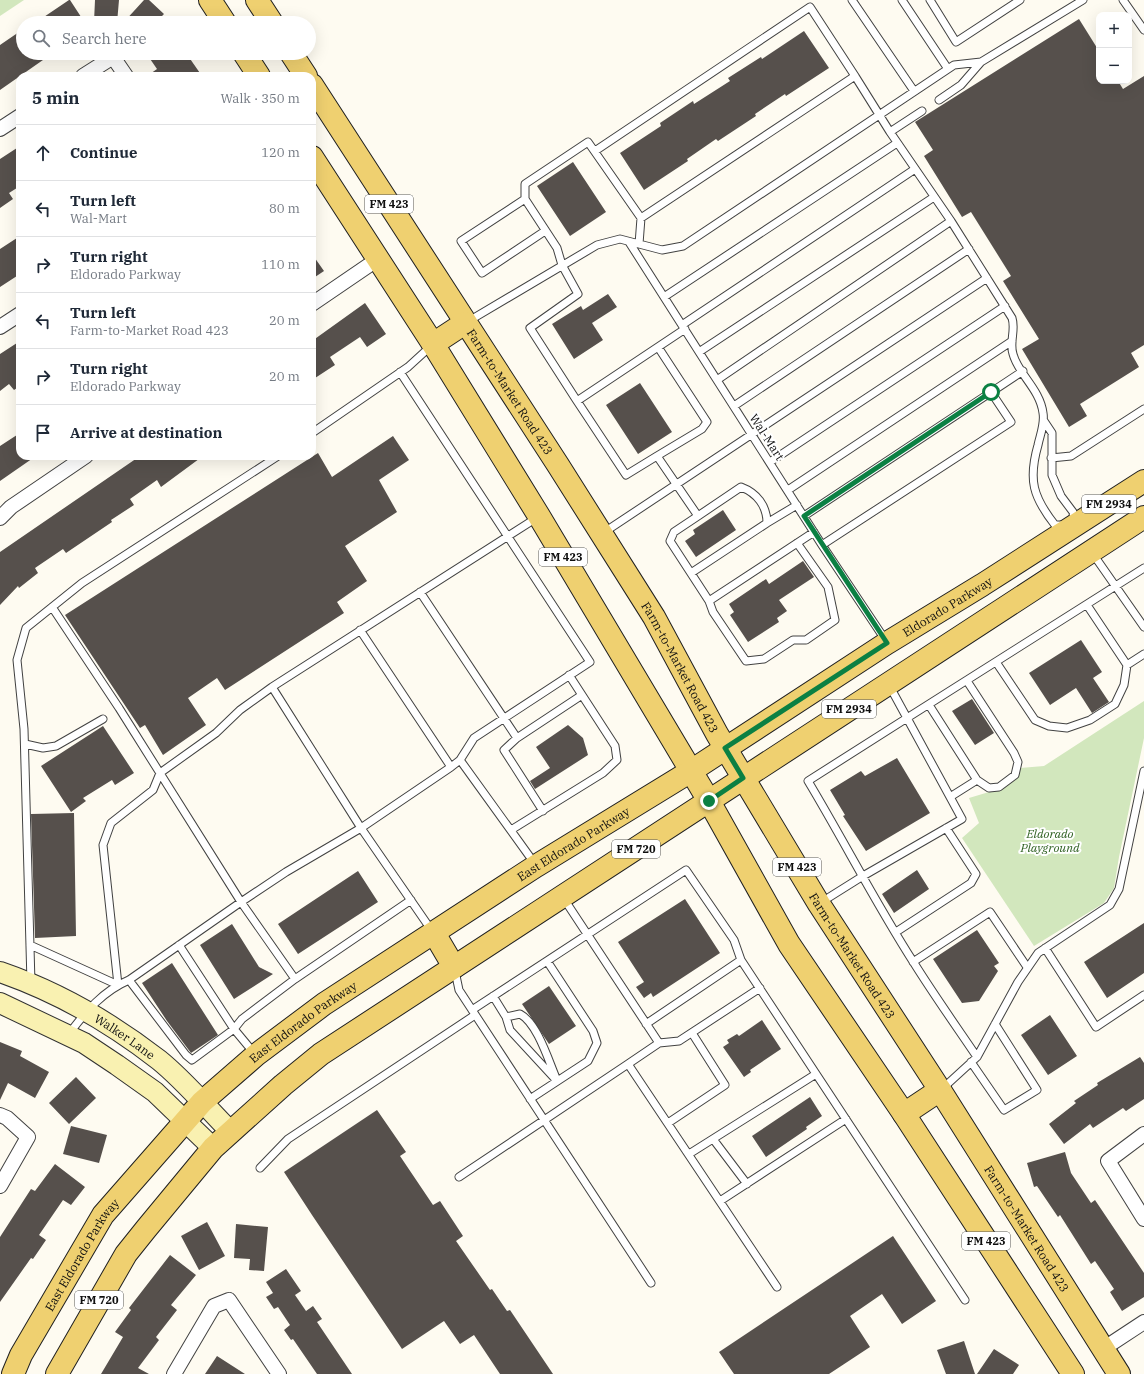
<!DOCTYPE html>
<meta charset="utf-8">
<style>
body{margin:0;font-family:"IBM Plex Serif",serif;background:#f6f6f7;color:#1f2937}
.controls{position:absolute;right:12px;top:12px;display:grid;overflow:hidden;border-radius:8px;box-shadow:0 4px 16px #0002}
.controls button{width:36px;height:36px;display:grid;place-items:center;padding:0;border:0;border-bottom:1px solid #e0e1e3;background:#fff;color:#1f2937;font:20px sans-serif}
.stop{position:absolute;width:12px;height:12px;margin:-9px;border:3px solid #0b8043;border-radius:50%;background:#fff}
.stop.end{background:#0b8043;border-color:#fff;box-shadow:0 1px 4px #0008}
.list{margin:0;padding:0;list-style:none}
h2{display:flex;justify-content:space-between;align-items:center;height:52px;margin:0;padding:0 16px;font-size:17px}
h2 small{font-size:13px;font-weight:400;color:#747a83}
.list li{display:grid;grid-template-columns:26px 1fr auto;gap:12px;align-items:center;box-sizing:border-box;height:56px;padding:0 16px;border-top:1px solid #e0e1e3}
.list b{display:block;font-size:15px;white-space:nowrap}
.list p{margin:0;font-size:13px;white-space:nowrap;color:#747a83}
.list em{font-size:13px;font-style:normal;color:#747a83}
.icon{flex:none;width:22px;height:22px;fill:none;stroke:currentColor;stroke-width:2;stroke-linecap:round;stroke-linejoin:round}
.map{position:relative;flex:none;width:1144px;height:1374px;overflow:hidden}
.search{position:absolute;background:#fff;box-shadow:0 4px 16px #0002;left:16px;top:16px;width:300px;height:44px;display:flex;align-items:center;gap:10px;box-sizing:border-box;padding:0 14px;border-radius:22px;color:#747a83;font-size:15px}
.panel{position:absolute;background:#fff;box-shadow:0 4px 16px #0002;left:16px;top:72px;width:300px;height:388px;border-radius:12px}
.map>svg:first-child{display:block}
.park{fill:#d2e7bd}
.building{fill:#56504c}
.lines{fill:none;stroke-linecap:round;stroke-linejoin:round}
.lane-casing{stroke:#424242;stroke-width:9}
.street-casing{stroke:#424242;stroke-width:16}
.secondary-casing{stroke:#313131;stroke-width:22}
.primary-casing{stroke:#202020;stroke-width:24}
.lane{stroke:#fff;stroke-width:7}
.street{stroke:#fff;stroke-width:14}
.secondary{stroke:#f9f1b1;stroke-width:20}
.primary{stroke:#efd070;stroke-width:22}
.route{stroke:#0b8043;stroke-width:5}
.labels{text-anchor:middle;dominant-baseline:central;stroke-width:4;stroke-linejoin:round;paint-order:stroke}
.shield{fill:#fff;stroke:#575757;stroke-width:1}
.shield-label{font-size:11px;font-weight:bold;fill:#0f0f0f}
.street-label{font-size:12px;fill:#0f0f0f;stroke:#fff}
.park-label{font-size:12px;font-style:italic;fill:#306223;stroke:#fff}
</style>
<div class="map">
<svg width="1144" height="1374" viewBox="0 0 1144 1374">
<rect width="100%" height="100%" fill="#fefbf1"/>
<path class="park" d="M0,0h24l-24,16z
M1144,701v37l-25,119 -5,31 -10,15 -70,43 -72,-108 17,-15 -10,-25 30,-9 21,-21 24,-2z"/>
<path class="building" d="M70,0l15,23h-50l34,-23z
M95,0h24l-2,23 -23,-1z
M144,0h5l15,14 -9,9h-32z
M1079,19l20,32v30h19l5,8 21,-13v269l-13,8 8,14 -59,37 7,12 -18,11 -47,-78 17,-10 -36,-58 8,-5 -40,-64 -9,5 -38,-61 9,-6 -18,-28z
M804,31l25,37 -43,28 -1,-2 -30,20 1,2 -38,25 -2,-2 -29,20 1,2 -44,29 -24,-37 41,-27 -1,-3 33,-22 1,3 36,-23 -2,-3 33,-21 1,2z
M19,32l4,5v16h30l-53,37v-45z
M146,53h40l16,23h-55l10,-7z
M20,146v40l-11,7 4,6 -13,9v-49z
M573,162l33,50 -36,24 -33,-50z
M20,236v38l-20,13v-38z
M312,254l12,17 -12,8z
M608,294l9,13 -25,16 11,17 -29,19 -22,-35 29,-18 2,4z
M365,303l21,31 -19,13 -7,-10 -30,20 5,8 -23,15v-39z
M20,341v45l-6,4 -5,-6 -9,7v-37z
M640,383l32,49 -34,22 -32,-49z
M20,433v23h16l-36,25v-35z
M393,436l16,24 -30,20 18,32 -52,34 22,35 -30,21 7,11 -119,77 -8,-12 -29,20 18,27 -43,30 -18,-30 -5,3 -75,-113 253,-162 14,24z
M140,456h63l-42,31 -4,-7 -27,19 4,6 -23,15 1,2 -46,31 -3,-4 -28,19 3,5 -19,15 -1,-2 -18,19v-53z
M723,510l13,20 -40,27 -11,-16 10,-7 -2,-4z
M803,561l11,16 -35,23 8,11 -10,7 2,4 -31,20 -18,-27 4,-3 -5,-8 37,-25 3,5z
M1081,640l21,32 -9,6 16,24 -17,11 -16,-25 -26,17 -21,-32z
M972,699l22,34 -19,12 -23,-34z
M568,725l15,13 5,17 -53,34 -5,-8 20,-13 -14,-21z
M103,726l31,47 -19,12 -3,-5 -29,18 3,3 -15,11 -30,-46z
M897,758l33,55 -64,38 -23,-35 2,-1 -15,-25 31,-19 4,5z
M74,813l2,123 -41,2 -4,-124z
M917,870l12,19 -35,24 -12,-19z
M358,871l20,31 -80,52 -20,-30z
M685,899l35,54 -67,44 -2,-4 -7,5 -8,-11 8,-5 -26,-40z
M1144,923v50l-37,25 -23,-36z
M232,924l27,43 14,7 -39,25 -34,-54z
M977,930l22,33 -5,3 4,5 -19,30 -17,2 -29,-44z
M172,963l46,72 -27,18 -24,-32 -25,-38z
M549,986l27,40 -27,18 -27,-40z
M1050,1015l27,41 -29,19 -27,-40z
M762,1020l19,29 -31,21 1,2 -7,5 -21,-30 6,-4 -2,-3 10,-6 2,2z
M0,1042l22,9 -2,5 29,16 -14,26 -27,-15 -8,17z
M1140,1057l4,6v36l-18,12 -3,-3 -30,20 -3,-4 -26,20 -15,-20 27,-21 -2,-2 24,-16 -1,-2z
M76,1077l20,21 -27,26 -20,-21z
M810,1097l12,19 -16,11 1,2 -41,28 -14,-21z
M377,1110l29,42 -6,4 33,49 7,-4 23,35 -7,5 34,49 2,-1 15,22 3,-1 43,64h-53l-26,-39 -14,9 -16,-23 -42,28 -90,-134 -28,-43z
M71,1126l36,9 -8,28 -36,-9z
M1065,1152l6,21 20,30 4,-3 49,73v24l-22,14 -12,-19 4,-3 -19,-28 -4,3 -31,-49 -2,2 -21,-31 -3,1 -7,-24z
M55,1164l30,23 -14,18 -8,-5 -24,35 7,5 -13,19 -2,-1 -31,44v-65l31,-48 4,2z
M207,1222l18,34 -26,14 -18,-34z
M236,1224l32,3 -4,44 -15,-1 1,-11 -16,-1z
M893,1236l43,65 -34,23 -20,-30 -32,22 20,31 -41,27h-95l-15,-22z
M170,1255l26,20 -25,30 6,5 -21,27 3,3 -21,28 11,6h-48l22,-37 -8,-5 16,-22 -2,-2z
M286,1269l15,22 -6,4 11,16 7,-5 9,13 -5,3 35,52h-35l-24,-35 -2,1 -7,-10 6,-5 -12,-18 -4,2 -8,-12 7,-4 -7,-11z
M964,1341l11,33h-29l-9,-24z
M994,1349l25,16 -6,9h-36z
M217,1356l28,18h-40z"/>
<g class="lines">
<g class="lane-casing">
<path id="lane" d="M852,0l62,91
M902,0l46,69
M930,0l26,42 64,-42
M1123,0l21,30
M855,76l35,56 61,89 61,97c4,12 -3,24 1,36 5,20 27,35 30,59 2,11 -3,22 -5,32 -10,35 -5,52 17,80h8
M939,100l22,-15 20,-23
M890,132l32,-21
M595,151l215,-144 45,69 -214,142 -53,-76 -63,42v15l32,49 5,17 16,29 -48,34 47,73 108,-72
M525,199l-64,42 21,32 63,-42
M629,242l193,303 64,96
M639,244l2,-26
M664,297l233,-154
M467,322l130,-77 23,-6 42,11 21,-4 271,-181 27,-3 102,-62
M682,325l233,-156
M699,352l235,-155
M717,380l234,-159
M577,401l49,74 31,-19 41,60 -24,16 -4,9 39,60 105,-69
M734,406l235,-157
M1044,421l8,12v42l9,21 12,16 1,10
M312,433l96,-66 23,-21
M657,456l45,-27 5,-7 -49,-75
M1051,458l20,-2 73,-47
M770,462l235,-156
M788,490l224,-149
M804,516l219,-145
M767,523l30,-18
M603,533l384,-255
M822,545l189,-123 -20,-30
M1093,554l51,73
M691,573l76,-50c0,-17 -10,-30 -26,-36l-43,29
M420,592l97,146 65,-43
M709,601l4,11 33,49 18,-2 29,-19h13l29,-20 -7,-33 -31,-44
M52,607l67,101 122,194 54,77 -53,40 -8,10 20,24
M360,630l91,137
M996,662l39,58 14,6 18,2 23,-8 25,-16 9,-19 3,-20 -40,-60
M1127,665l17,-11
M967,681l47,72 4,9 -3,13 -16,12 -10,1 -12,-8
M889,685l18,33 237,-150
M272,687l89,141 71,103
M929,705l48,75 -27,17
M517,738l-13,12 39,61
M25,744l18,4 13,-2 47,-27
M460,760l75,104
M511,830l92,-57 14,-13 -2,-14 -46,-71
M564,899l95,144 -31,21
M820,903l43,-27 99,-57 -55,-101 -99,63c36,60 68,123 106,182 20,32 42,63 63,94
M896,932l75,-49 5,-9 -30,-46
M30,945l88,40
M1045,948l51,79 48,-32
M913,962l77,-50 37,55
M455,971l4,19 192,293
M295,979l116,-79
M129,980l57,75 6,5 42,-31 -55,-84
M31,983l-7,-254 -7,-69 9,-32 56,-45 196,-127
M118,985l-15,-140 8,-22 42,-33 7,-17 56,-40 24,-23 32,-23 266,-170
M493,996l13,21 4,13 47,51
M472,1010l214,-140 48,70 7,20 224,340
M506,1017l14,-3c17,9 28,45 36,64
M646,1024l95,-64
M69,1034c16,-22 34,-43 60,-54l112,-78 45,-30 75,-44 90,-61 9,-7 14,-22 116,-76 -190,-290
M659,1043l20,-2 81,-53
M971,1062l33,48 33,-20 -42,-66
M942,1089l35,-32 41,-75 20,-29 72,-48 9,-16 25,-118
M530,1099l58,-38 9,-18 -4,-12 -46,-70
M668,1123l57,-38 -33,-52
M713,1139l34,45
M689,1154l127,-80
M260,1168l28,-29 187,-124
M459,1177l169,-113 149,223
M720,1201l126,-82"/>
</g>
<g class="street-casing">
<path id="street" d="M83,76l30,-19 13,19
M0,129l20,-13
M312,304l66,-45
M0,327l20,-13
M0,518l11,-11 75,-51
M0,1115l7,3 21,19 -28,49
M1144,1134l-36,27 36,58
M1103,1349l41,-27
M174,1374l40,-68 15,-6 50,74"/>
</g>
<g class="secondary-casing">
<g id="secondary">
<path id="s1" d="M0,972c58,20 110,50 159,88 26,21 48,48 71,71"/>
<path d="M0,1003l84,40 33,22 38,27 58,56"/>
</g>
</g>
<g class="primary-casing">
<g id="primary">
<path d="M210,0l15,23"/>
<path d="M257,0l15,23"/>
<path d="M244,53l15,23"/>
<path d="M291,53l15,23"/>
<path id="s2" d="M312,85l246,380 96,152 63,117 102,170 121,186 179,284"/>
<path d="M312,157l121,187 106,172 170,285 80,143 115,170 169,260"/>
<path d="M433,344l32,-21"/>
<path d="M434,933l20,34"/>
<path d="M904,1114l36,-24"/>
<path id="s3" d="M13,1374l8,-19 82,-140 99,-113 54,-47 68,-51 212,-138 155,-95 196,-128 95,-58 162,-104"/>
<path d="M57,1374l69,-120 20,-25 67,-81 70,-63 38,-31 823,-537"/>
</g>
</g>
<use href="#lane" class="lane"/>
<use href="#street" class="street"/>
<use href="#secondary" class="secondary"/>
<use href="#primary" class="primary"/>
</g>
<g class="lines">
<path class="route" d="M709,801l34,-23 -18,-30 162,-105 -83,-127 187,-124"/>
</g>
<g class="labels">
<g class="shield">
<rect x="365" y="195" width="48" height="18" rx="3"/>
<rect x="1082" y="495" width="54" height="18" rx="3"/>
<rect x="539" y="548" width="48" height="18" rx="3"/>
<rect x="822" y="700" width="54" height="18" rx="3"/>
<rect x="612" y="840" width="48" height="18" rx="3"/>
<rect x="773" y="858" width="48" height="18" rx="3"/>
<rect x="962" y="1232" width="48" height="18" rx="3"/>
<rect x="75" y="1291" width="48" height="18" rx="3"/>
</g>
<g class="shield-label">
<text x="389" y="204">FM 423</text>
<text x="1109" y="504">FM 2934</text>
<text x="563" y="557">FM 423</text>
<text x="849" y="709">FM 2934</text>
<text x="636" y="849">FM 720</text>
<text x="797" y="867">FM 423</text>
<text x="986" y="1241">FM 423</text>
<text x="99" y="1300">FM 720</text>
</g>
<g class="street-label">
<text stroke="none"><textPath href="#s2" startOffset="365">Farm-to-Market Road 423</textPath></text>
<text transform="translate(767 437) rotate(57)">Wal-Mart</text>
<text stroke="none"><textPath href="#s3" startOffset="1229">Eldorado Parkway</textPath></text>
<text stroke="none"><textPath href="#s2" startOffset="689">Farm-to-Market Road 423</textPath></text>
<text stroke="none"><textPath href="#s3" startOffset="786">East Eldorado Parkway</textPath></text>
<text stroke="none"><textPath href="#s2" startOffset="1025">Farm-to-Market Road 423</textPath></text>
<text stroke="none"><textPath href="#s3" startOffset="462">East Eldorado Parkway</textPath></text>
<text stroke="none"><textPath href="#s1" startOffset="141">Walker Lane</textPath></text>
<text stroke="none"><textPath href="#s2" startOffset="1349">Farm-to-Market Road 423</textPath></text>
<text stroke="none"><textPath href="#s3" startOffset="138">East Eldorado Parkway</textPath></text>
</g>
<g class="park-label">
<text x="1050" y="833">Eldorado<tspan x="1050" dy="14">Playground</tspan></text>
</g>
</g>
</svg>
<div class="controls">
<button>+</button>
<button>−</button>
</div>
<div class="stop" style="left:991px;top:392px"></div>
<div class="stop end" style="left:709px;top:801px"></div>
<div class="search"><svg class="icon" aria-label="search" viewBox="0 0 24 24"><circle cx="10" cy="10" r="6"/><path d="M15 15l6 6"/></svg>Search here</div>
<section class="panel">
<h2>5 min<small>Walk · 350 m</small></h2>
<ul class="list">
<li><svg class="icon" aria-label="ahead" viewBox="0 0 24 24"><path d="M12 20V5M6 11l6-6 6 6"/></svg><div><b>Continue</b></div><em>120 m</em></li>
<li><svg class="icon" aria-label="left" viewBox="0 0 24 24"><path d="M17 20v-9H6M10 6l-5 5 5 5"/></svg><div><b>Turn left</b><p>Wal-Mart</p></div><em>80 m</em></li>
<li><svg class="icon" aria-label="right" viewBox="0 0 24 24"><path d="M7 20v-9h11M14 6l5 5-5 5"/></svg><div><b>Turn right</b><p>Eldorado Parkway</p></div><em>110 m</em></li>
<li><svg class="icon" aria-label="left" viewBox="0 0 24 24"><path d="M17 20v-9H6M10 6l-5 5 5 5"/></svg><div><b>Turn left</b><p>Farm-to-Market Road 423</p></div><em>20 m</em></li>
<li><svg class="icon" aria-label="right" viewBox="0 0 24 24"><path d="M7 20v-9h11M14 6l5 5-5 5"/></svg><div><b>Turn right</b><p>Eldorado Parkway</p></div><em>20 m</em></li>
<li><svg class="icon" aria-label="arrive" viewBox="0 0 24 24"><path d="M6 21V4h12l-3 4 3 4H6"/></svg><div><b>Arrive at destination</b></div></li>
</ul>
</section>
</div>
